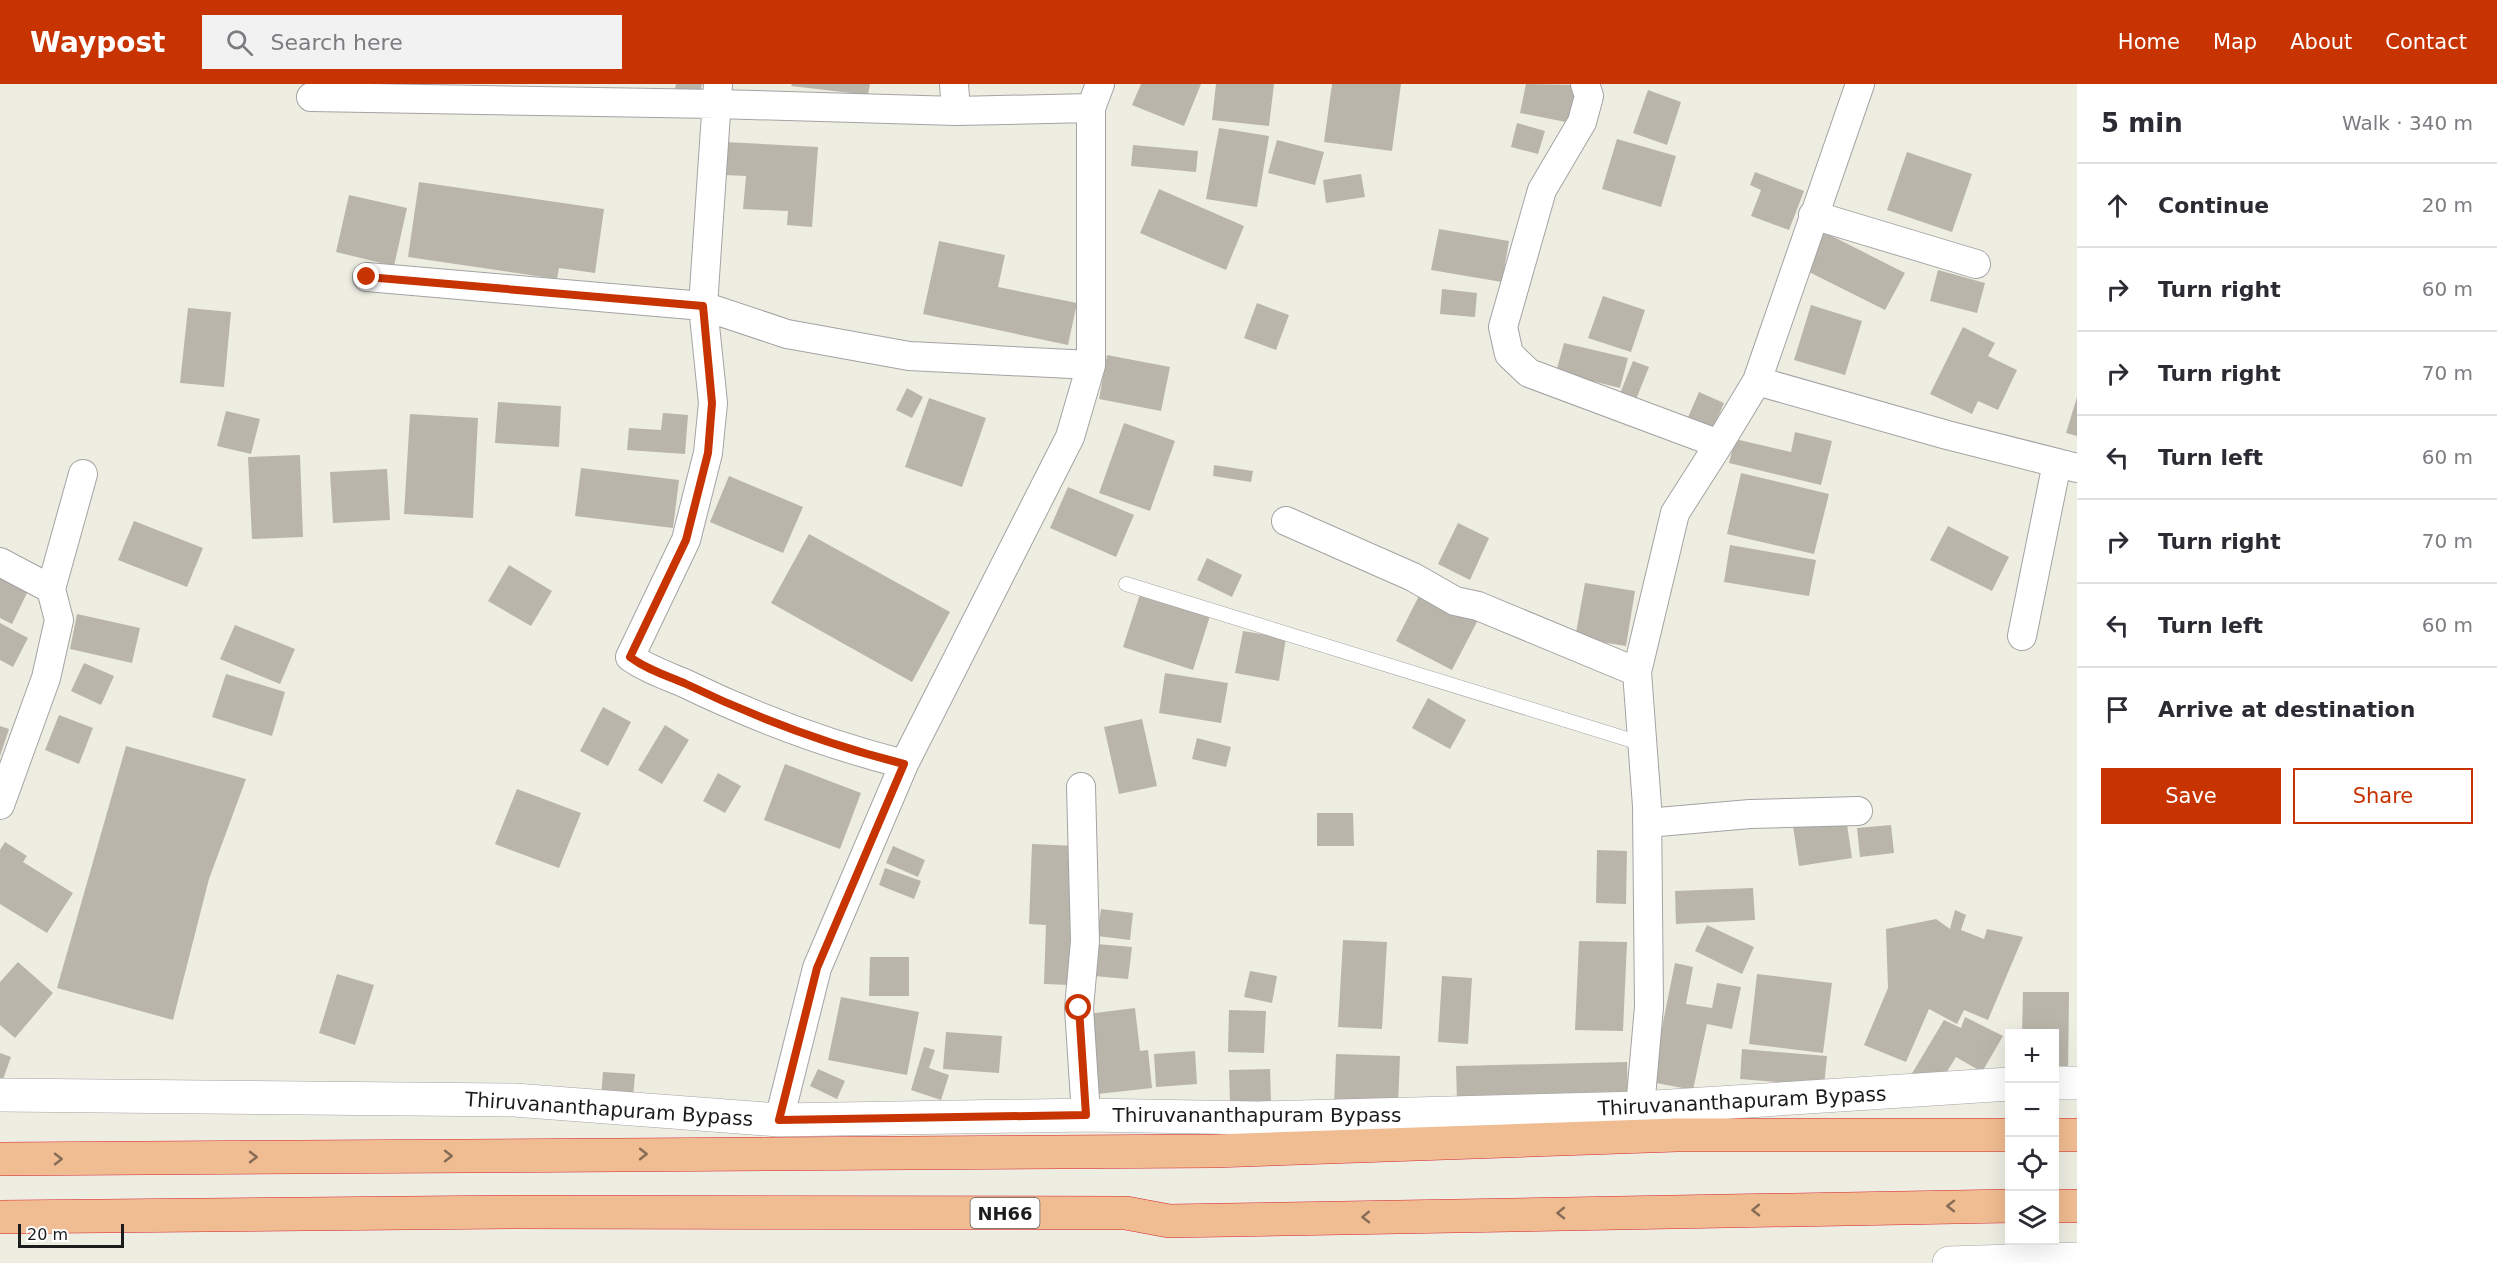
<!DOCTYPE html>
<meta charset="utf-8">
<style>
body{margin:0;font-family:"DejaVu Sans",sans-serif;background:#f2f2f3;color:#2b2b33}
.controls{position:absolute;right:18px;bottom:18px;display:grid;overflow:hidden;border-radius:0px;box-shadow:0 6px 24px #0002}
.controls button{width:54px;height:54px;display:grid;place-items:center;padding:0;border:0;border-bottom:2px solid #e1e1e2;background:#fff;color:#2b2b33;font:30px sans-serif}
.scale{position:absolute;left:18px;bottom:15px;width:106px;box-sizing:border-box;padding-left:6px;border:3px solid #1c1c1c;border-top:0;font-size:16px;line-height:21px;white-space:nowrap;color:#1c1c1c;-webkit-text-stroke:4px #fff;paint-order:stroke}
.stop{position:absolute;width:18px;height:18px;margin:-14px;border:4px solid #c73301;border-radius:50%;background:#fff}
.stop.end{background:#c73301;border-color:#fff;box-shadow:0 2px 6px #0008}
.list{margin:0;padding:0;list-style:none}
h2{display:flex;justify-content:space-between;align-items:center;height:78px;margin:0;padding:0 24px;font-size:26px}
h2 small{font-size:20px;font-weight:400;color:#7c7c81}
.list li{display:grid;grid-template-columns:39px 1fr auto;gap:18px;align-items:center;box-sizing:border-box;height:84px;padding:0 24px;border-top:2px solid #e1e1e2}
.list b{display:block;font-size:22px;white-space:nowrap}
.list em{font-size:20px;font-style:normal;color:#7c7c81}
.actions{display:flex;gap:12px;padding:18px 24px}
.actions a{flex:1;padding:14px 0;border:2px solid #c73301;border-radius:0px;text-align:center;font-size:21px;color:#c73301}
.actions .main{background:#c73301;color:#fff}
.icon{flex:none;width:33px;height:33px;fill:none;stroke:currentColor;stroke-width:2;stroke-linecap:round;stroke-linejoin:round}
.map{position:relative;flex:none;width:2077px;height:1179px;overflow:hidden}
header{display:flex;align-items:center;gap:36px;box-sizing:border-box;height:84px;padding:0 30px;background:#c73301;color:#fff}
header strong{font-size:28px}
nav{display:flex;gap:33px;margin-inline-start:auto;font-size:21px}
.search{width:420px;height:54px;background:#f2f2f3;display:flex;align-items:center;gap:15px;box-sizing:border-box;padding:0 21px;border-radius:0px;color:#7c7c81;font-size:22px}
main{display:flex}
aside{flex:1;background:#fff}
.map>svg:first-child{display:block}
.building{fill:#bab5ab}
.lines{fill:none;stroke-linecap:round;stroke-linejoin:round}
.service-casing{stroke:#a3a3a3;stroke-width:15}
.minor-casing{stroke:#a3a3a3;stroke-width:30}
.tertiary-casing{stroke:#a3a3a3;stroke-width:34}
.trunk-casing{stroke:#d62434;stroke-width:34}
.service{stroke:#fff;stroke-width:14}
.minor{stroke:#fff;stroke-width:28}
.tertiary{stroke:#fff;stroke-width:33}
.trunk{stroke:#f0bc91;stroke-width:33}
.oneway{stroke:#866c56}
.route{stroke:#c73301;stroke-width:8}
.labels{text-anchor:middle;dominant-baseline:central;stroke-width:6;stroke-linejoin:round;paint-order:stroke}
.shield{fill:#fff;stroke:#606060;stroke-width:1.5}
.shield-label{font-size:18px;font-weight:bold;fill:#1c1c1c}
.street-label{font-size:20px;fill:#1c1c1c;stroke:#fff}
</style>
<header>
<strong>Waypost</strong>
<div class="search"><svg class="icon" aria-label="search" viewBox="0 0 24 24"><circle cx="10" cy="10" r="6"/><path d="M15 15l6 6"/></svg>Search here</div>
<nav><a>Home</a><a>Map</a><a>About</a><a>Contact</a></nav>
</header>
<main>
<div class="map">
<svg width="2077" height="1179" viewBox="0 0 2077 1179">
<rect width="100%" height="100%" fill="#eeede2"/>
<path class="building" d="M676,0h26l-1,5h-26z
M792,0h78l-2,11 -77,-9z
M1141,0h60l-17,42 -52,-21z
M1216,0h58l-5,42 -57,-6z
M1332,0h69l-9,67 -68,-9z
M1526,0l53,1 -8,38 -51,-10z
M1648,6l33,12 -14,43 -34,-12z
M1517,39l28,8 -7,23 -27,-7z
M1219,44l50,8 -12,71 -51,-8z
M1617,55l59,17 -15,51 -59,-18z
M1277,56l47,12 -9,33 -47,-12z
M725,58l93,5 -6,80 -25,-2 1,-14 -45,-2 3,-33 -23,-1z
M1133,61l65,6 -2,21 -65,-6z
M1907,68l65,22 -20,58 -65,-22z
M1755,88l49,19 -15,39 -38,-14 10,-26 -11,-5z
M1361,90l4,23 -39,6 -3,-23z
M419,98l185,27 -9,64 -36,-5 -2,11 -149,-22z
M1159,105l85,37 -18,44 -86,-37z
M349,111l58,13 -13,58 -58,-14z
M1439,145l70,12 -7,41 -71,-12z
M1818,145l87,44 -20,37 -86,-43z
M939,157l66,14 -7,32 79,16 -9,42 -145,-31z
M1938,186l47,13 -8,30 -47,-12z
M1442,205l35,4 -2,24 -35,-3z
M1603,212l42,14 -14,42 -43,-14z
M1257,219l32,12 -13,35 -32,-12z
M1811,221l51,16 -17,54 -51,-15z
M188,224l43,4 -7,75 -44,-4z
M1963,243l32,16 -7,13 29,14 -19,40 -20,-9 -6,13 -42,-20z
M1564,259l64,15 -8,30 -64,-16z
M1107,271l63,12 -9,44 -62,-12z
M1633,277l16,6 -14,35 -16,-6z
M907,304l16,9 -11,21 -16,-8z
M1699,308l25,11 -13,30 -25,-11z
M2077,313v39l-11,-3z
M929,314l57,20 -24,69 -57,-20z
M498,318l63,4 -2,41 -64,-4z
M226,327l34,8 -9,35 -34,-8z
M663,329l25,2 -3,39 -58,-4 2,-22 32,2z
M410,330l68,4 -5,100 -69,-4z
M1124,339l51,18 -25,70 -51,-18z
M1795,348l37,9 -11,44 -92,-22 6,-24 56,13z
M300,371l3,82 -51,2 -4,-82z
M1214,381l39,6 -2,11 -38,-6z
M581,384l98,12 -6,48 -98,-12z
M387,385l3,51 -57,3 -3,-51z
M1741,389l88,21 -15,60 -87,-20z
M729,392l74,31 -20,46 -73,-31z
M1068,403l66,28 -18,42 -66,-29z
M134,437l69,27 -16,39 -69,-27z
M1458,439l31,15 -19,42 -32,-16z
M1948,442l61,31 -17,34 -62,-31z
M809,450l141,78 -38,70 -141,-79z
M1730,461l86,15 -7,36 -85,-14z
M1207,474l35,17 -10,22 -35,-17z
M509,481l43,26 -21,35 -43,-25z
M0,494l28,13 -16,33 -12,-6z
M1585,499l50,8 -9,55 -51,-8z
M1423,504l56,30 -27,52 -56,-29z
M1140,510l70,22 -17,54 -70,-23z
M77,530l63,14 -8,35 -62,-14z
M0,539l28,15 -15,29 -13,-7z
M235,541l60,24 -15,35 -60,-25z
M1243,547l43,7 -7,43 -44,-8z
M84,579l30,13 -13,29 -30,-14z
M1165,589l63,10 -7,40 -62,-10z
M226,590l59,18 -13,44 -60,-19z
M1428,614l38,22 -16,29 -38,-21z
M603,623l28,15 -23,44 -28,-15z
M59,631l34,13 -14,36 -34,-14z
M1142,635l15,67 -38,8 -15,-67z
M665,641l24,15 -27,44 -24,-14z
M0,642l9,3 -9,27z
M1197,654l34,9 -5,20 -34,-8z
M126,662l120,33 -37,100 -36,141 -116,-32z
M785,680l76,29 -21,56 -76,-29z
M718,689l23,13 -16,27 -22,-12z
M517,705l64,24 -22,55 -64,-24z
M1317,729h36l1,33h-37z
M1846,734l6,40 -53,8 -6,-40z
M1891,741l3,28 -34,4 -3,-29z
M5,758l22,14 -4,6 50,31 -26,40 -47,-29v-54z
M1032,760l44,2 -6,139 -26,-1 2,-59 -17,-1z
M893,762l32,14 -7,17 -32,-14z
M1597,766l30,1 -1,53 -30,-1z
M885,784l36,13 -7,18 -35,-14z
M1753,804l2,32 -79,4 -1,-33z
M1101,825l32,4 -3,27 -33,-4z
M1955,826l11,5 -5,15 23,9 3,-10 36,8 -35,83 -24,-10 -7,14 -28,-15 -23,53 -42,-17 24,-57 -2,-59 50,-10 14,10z
M1707,841l47,22 -12,27 -47,-23z
M1343,856l44,2 -5,87 -44,-2z
M1579,857l48,1 -4,89 -48,-1z
M1097,860l35,3 -4,32 -34,-3z
M870,873h39v39h-40z
M18,878l35,31 -38,45 -15,-13v-43z
M1675,879l18,4 -7,37 26,4 5,-25 24,4 -9,42 -25,-5 -14,66 -42,-8z
M1250,887l27,5 -5,27 -28,-6z
M337,890l37,11 -19,60 -36,-12z
M1757,890l75,9 -9,70 -74,-9z
M1442,892l30,2 -4,66 -30,-2z
M2023,908h46l-1,80h-14v-38h-32z
M841,913l78,15 -12,63 -79,-15z
M1135,924l5,43 8,-1 4,38 -55,6 -10,-80z
M1229,926l37,1 -2,42 -36,-1z
M1965,933l38,19 -21,36 -26,-15 -16,26 -29,-8 33,-55 17,8z
M946,948l56,4 -3,37 -56,-4z
M924,963l11,3 -6,18 20,7 -8,25 -30,-10z
M1742,965l85,7 -3,30 -84,-7z
M1195,967l2,33 -41,3 -2,-33z
M0,969l11,4 -11,31z
M1336,970l64,2 -2,50 -64,-1z
M1627,978l1,35 -171,4 -1,-35z
M818,985l27,12 -8,18 -27,-13z
M1270,985l1,33 -41,1 -1,-33z
M603,988l32,2 -2,25 -32,-2z"/>
<g class="lines">
<g class="service-casing">
<path id="service" d="M1126,500l517,160"/>
</g>
<g class="minor-casing">
<path id="minor" d="M718,0l-15,222 10,97 -5,50 -22,87 -56,117c17,12 35,18 54,26 70,34 145,62 220,81l-87,204 -38,152
M954,0l2,27
M1585,0l4,12 -7,26 -40,68 -39,137 6,27 20,19 190,71 -44,69 -38,159 10,134 2,201 -9,101
M311,13l406,7 239,7 135,-3 9,-24
M1813,131l163,49
M367,193l336,29 84,28 122,22 182,9v-257
M1757,297l190,54 130,33
M1719,360l38,-63 103,-297
M1286,437l127,56 42,24 23,5 159,66
M0,478l51,27 8,31 -13,58 -46,127
M51,505l32,-115
M2022,552l35,-173
M904,680l166,-327 21,-72
M1081,703l4,154 -6,67 7,107
M1647,739l103,-9 108,-3"/>
</g>
<g class="tertiary-casing">
<path id="tertiary" d="M2054,999h23
M0,1011l514,5 265,20 307,-5 171,3 383,-10 370,-24
M1949,1179l128,-4"/>
</g>
<g class="trunk-casing">
<path id="trunk" d="M2054,1051h23
M0,1075l1214,-8 463,-16h333
M2054,1122h23
M0,1133l515,-5 611,1 43,8 841,-15"/>
</g>
<use href="#service" class="service"/>
<use href="#minor" class="minor"/>
<use href="#tertiary" class="tertiary"/>
<use href="#trunk" class="trunk"/>
</g>
<defs><path id="oneway-chevron" d="M-2-3.5L2.5 0L-2 3.5" fill="none" stroke-width="1.6" stroke-linecap="round" stroke-linejoin="round" transform="scale(1.5)"/></defs>
<g class="oneway">
<use href="#oneway-chevron" transform="translate(643 1070)"/>
<use href="#oneway-chevron" transform="translate(448 1072)"/>
<use href="#oneway-chevron" transform="translate(253 1073)"/>
<use href="#oneway-chevron" transform="translate(58 1075)"/>
<use href="#oneway-chevron" transform="translate(1951 1122) rotate(180)"/>
<use href="#oneway-chevron" transform="translate(1756 1126) rotate(179)"/>
<use href="#oneway-chevron" transform="translate(1561 1129) rotate(179)"/>
<use href="#oneway-chevron" transform="translate(1366 1133) rotate(179)"/>
</g>
<g class="lines">
<path class="route" d="M367,193l336,29 9,97 -4,50 -22,87 -56,117c16,12 35,18 54,26 70,34 145,62 220,81l-87,204 -38,152 307,-5 -7,-107"/>
</g>
<g class="labels">
<rect class="shield" x="970.5" y="1114" width="69" height="30" rx="4.5"/>
<g class="shield-label">
<text x="1005" y="1129">NH66</text>
</g>
<g class="street-label">
<text transform="translate(1742 1017) rotate(-3)">Thiruvananthapuram Bypass</text>
<text transform="translate(609 1025) rotate(4)">Thiruvananthapuram Bypass</text>
<text x="1257" y="1031">Thiruvananthapuram Bypass</text>
</g>
</g>
</svg>
<div class="controls">
<button>+</button>
<button>−</button>
<button><svg class="icon" aria-label="locate" viewBox="0 0 24 24"><circle cx="12" cy="12" r="6"/><path d="M12 2v4M12 18v4M2 12h4M18 12h4"/></svg></button>
<button><svg class="icon" aria-label="layers" viewBox="0 0 24 24"><path d="M12 4l9 5-9 5-9-5zM3 14l9 5 9-5"/></svg></button>
</div>
<div class="scale">20 m</div>
<div class="stop" style="left:1079px;top:924px"></div>
<div class="stop end" style="left:367px;top:193px"></div>
</div>
<aside>
<h2>5 min<small>Walk · 340 m</small></h2>
<ul class="list">
<li><svg class="icon" aria-label="ahead" viewBox="0 0 24 24"><path d="M12 20V5M6 11l6-6 6 6"/></svg><div><b>Continue</b></div><em>20 m</em></li>
<li><svg class="icon" aria-label="right" viewBox="0 0 24 24"><path d="M7 20v-9h11M14 6l5 5-5 5"/></svg><div><b>Turn right</b></div><em>60 m</em></li>
<li><svg class="icon" aria-label="right" viewBox="0 0 24 24"><path d="M7 20v-9h11M14 6l5 5-5 5"/></svg><div><b>Turn right</b></div><em>70 m</em></li>
<li><svg class="icon" aria-label="left" viewBox="0 0 24 24"><path d="M17 20v-9H6M10 6l-5 5 5 5"/></svg><div><b>Turn left</b></div><em>60 m</em></li>
<li><svg class="icon" aria-label="right" viewBox="0 0 24 24"><path d="M7 20v-9h11M14 6l5 5-5 5"/></svg><div><b>Turn right</b></div><em>70 m</em></li>
<li><svg class="icon" aria-label="left" viewBox="0 0 24 24"><path d="M17 20v-9H6M10 6l-5 5 5 5"/></svg><div><b>Turn left</b></div><em>60 m</em></li>
<li><svg class="icon" aria-label="arrive" viewBox="0 0 24 24"><path d="M6 21V4h12l-3 4 3 4H6"/></svg><div><b>Arrive at destination</b></div></li>
</ul>
<div class="actions"><a class="main">Save</a><a>Share</a></div>
</aside>
</main>
